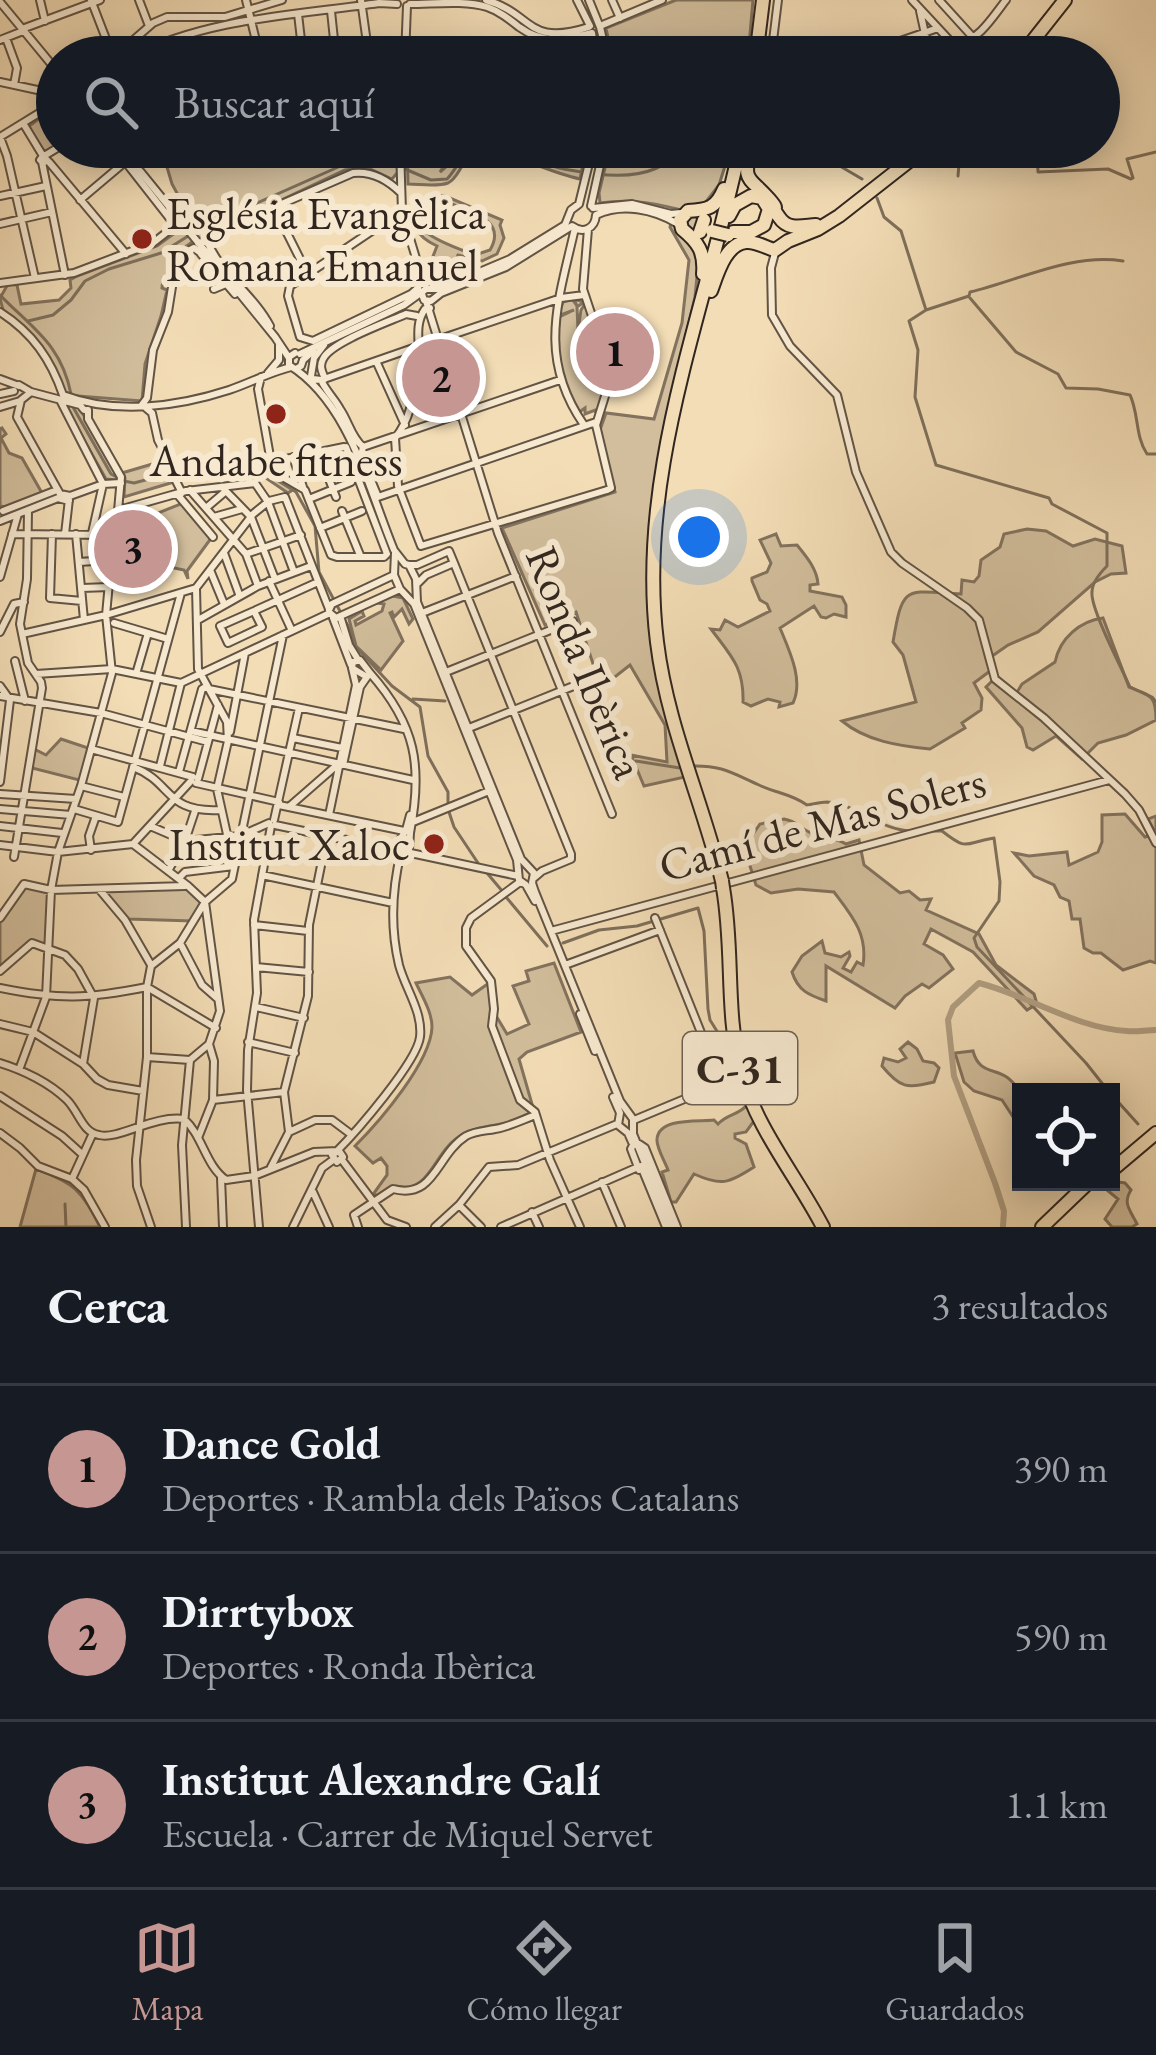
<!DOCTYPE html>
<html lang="es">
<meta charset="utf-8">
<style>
body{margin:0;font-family:"EB Garamond",serif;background:#20242c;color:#f1f3f6}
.controls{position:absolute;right:36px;bottom:36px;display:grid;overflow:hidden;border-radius:0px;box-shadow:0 6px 30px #0003}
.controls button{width:108px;height:108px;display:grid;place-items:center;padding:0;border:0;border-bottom:3px solid #363941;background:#171b24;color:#f1f3f6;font:60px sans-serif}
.you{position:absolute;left:699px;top:537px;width:42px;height:42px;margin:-30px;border:9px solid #fff;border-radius:50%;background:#1a73e8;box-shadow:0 0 0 18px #1a73e833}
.badge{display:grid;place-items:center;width:78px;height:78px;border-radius:50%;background:#c59692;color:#111;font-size:39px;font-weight:700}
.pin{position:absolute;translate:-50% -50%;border:6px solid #fff;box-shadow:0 3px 12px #0006}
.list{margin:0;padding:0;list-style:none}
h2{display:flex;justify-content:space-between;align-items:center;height:156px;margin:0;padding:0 48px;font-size:51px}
h2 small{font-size:39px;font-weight:400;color:#9ea1a6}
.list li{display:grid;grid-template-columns:78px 1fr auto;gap:36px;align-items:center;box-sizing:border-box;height:168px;padding:0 48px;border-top:3px solid #363941}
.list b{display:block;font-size:45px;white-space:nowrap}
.list p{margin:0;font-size:39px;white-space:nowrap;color:#9ea1a6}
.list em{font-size:39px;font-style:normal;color:#9ea1a6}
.icon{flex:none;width:66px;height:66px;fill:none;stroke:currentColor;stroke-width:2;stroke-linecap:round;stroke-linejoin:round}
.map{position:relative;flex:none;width:1156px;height:1227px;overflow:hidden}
.search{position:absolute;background:#171b24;box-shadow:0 6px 30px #0003;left:36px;right:36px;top:36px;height:132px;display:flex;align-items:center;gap:30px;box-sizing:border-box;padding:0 42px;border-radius:66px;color:#9ea1a6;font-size:45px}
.sheet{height:660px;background:#171b24}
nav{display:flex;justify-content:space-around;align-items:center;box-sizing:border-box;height:168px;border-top:3px solid #363941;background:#171b24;font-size:33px;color:#9ea1a6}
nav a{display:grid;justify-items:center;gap:6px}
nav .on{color:#c59692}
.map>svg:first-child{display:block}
.green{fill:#d2be9c;stroke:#82725e;stroke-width:3;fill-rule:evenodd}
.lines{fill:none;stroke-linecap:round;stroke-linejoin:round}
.stream{stroke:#7e6f5b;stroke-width:3}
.canal{stroke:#b19f83;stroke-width:6}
.minor-casing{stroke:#625445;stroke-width:10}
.highway-casing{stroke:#31261f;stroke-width:16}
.minor{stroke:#f7e9d0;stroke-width:6}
.highway{stroke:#f3ddb6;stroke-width:12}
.highway-bridge-casing{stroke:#31261f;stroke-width:16;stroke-linecap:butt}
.highway-bridge{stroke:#f3ddb6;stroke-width:12}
.poi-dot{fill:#8f2418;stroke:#f7e9d0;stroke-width:4.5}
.labels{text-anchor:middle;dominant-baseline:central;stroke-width:12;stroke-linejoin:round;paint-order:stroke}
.shield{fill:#f7e9d0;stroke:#6c6054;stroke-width:3}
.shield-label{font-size:42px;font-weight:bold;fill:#31261f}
.poi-label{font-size:45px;fill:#31261f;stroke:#f7e9d0;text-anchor:start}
.street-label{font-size:45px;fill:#31261f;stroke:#f7e9d0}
</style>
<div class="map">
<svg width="1156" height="1227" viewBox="0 0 1156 1227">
<rect width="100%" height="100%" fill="#f3ddb6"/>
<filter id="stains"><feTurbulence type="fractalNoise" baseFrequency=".00167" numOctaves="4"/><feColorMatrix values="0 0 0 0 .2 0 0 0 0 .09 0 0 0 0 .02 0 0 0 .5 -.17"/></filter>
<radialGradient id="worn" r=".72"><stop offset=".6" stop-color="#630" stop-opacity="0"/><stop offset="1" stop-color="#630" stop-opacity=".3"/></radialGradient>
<path class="green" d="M676,0h77l-5,57h-136l-6,-29z
M45,114l11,32 -7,6 -7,-2 -14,-23z
M161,147h237v25l-6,7 -26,-12 -21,3 -153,72 -15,11 -10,23 -4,2 -1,10 5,2 -6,26 -16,48 -3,37 -77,-6c-14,-40 -27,-60 -62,-85l-3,-12 8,-14 9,1 4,19 38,-4 12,-12 -1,-8 7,-4 80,-30 22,-16 17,-2 -24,-44z
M407,147h45l-1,8 -11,17 8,-7 10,-18h42l84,12 -4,20c-29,-6 -76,-31 -105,-23 -15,4 -15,21 -27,27 -11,4 -28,1 -40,1z
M610,147h121l-12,38 -14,18 -11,40 5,13 -4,41 -31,131 -14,99 -1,73 6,58 11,52 19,67 -41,9 -13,-31 36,7 -2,-37 -35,-60 -19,15 -11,5 -24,-73 -31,13 -43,-97 113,-36 -15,-62 6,-17 48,6 28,-96 7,-63 -19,-33 3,-9 -32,-10 -44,2 36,-4 40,9 4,-6c-27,-7 -49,-10 -77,-6l-1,-10z
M436,195l9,1 57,24 -2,5 4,13 -7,16 -15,7 -24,-6 -8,18 -20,-9 7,-18c-20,-9 -31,-25 -17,-45zM434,200h8c23,10 67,18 48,50l-15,5c-20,-8 -88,-28 -41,-55z
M572,299l5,7 -3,-7 10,3 -7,5 1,23 3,-20 4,-6c18,37 23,70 14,110l-3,-2 2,-3 -13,5v-6l-7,5c-18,-29 -25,-60 -21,-95l17,-8 -16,6 5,-14z
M70,404l9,3 40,70 -2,3 -11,-1 -39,-69z
M2,428l4,6 -5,4 8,15 13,5 20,35 -35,14 -7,-1v-77z
M159,462l6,1 9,19 -50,15 1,-19 -3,-5z
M255,465l39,24 -6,4 -25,-17 -6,4v-8l-73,8 -8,-2 -2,-7z
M183,503l29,34 -25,34 1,8 -4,-9 -19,-4 -2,9 -14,4 6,-15 -5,-2 -1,-18 4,-29z
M1027,529l19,2 27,15 22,-7 27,7 4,27 -15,1 -16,8 -57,50 -30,13 -20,14 2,12 -16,12 8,15 -1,12 -19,13 3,5 -35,21c-31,-3 -64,-8 -88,-28l74,-19 -13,-47 -10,-13c10,-59 12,-51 68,-48l1,-14 12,2 5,-6 2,-16 19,-13 4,-13z
M776,534l5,12 16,-1c9,11 20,24 21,39l-8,1v6l32,6 4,8v12l-12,-3 -8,4 -5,-1 -7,-11 -34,22c9,22 24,52 13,75l-14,4 1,-5 -12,-3 -17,7 -8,-4c1,-35 -12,-46 -32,-73l9,1 5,-10 13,7 32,-16 -3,-7 -7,-4 -8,-19v-3l15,-6 4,-9 -11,-23z
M393,596l10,2 10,21 -4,5 -7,-15 -8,8 -2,-5 -2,1 13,28 -22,29 -25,-24 -7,-27 13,-8 2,5 -9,5 1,4 26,-14 2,-7 -7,-1z
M1103,618l26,69c22,9 27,8 27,33l-30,15 -28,8 -16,16 -26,-23 -23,14 -6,-3 -5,-19 -36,-41 7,-7 21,17 8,-13 33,-22c5,-24 25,-41 48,-44z
M61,739l30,10 -8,32 -55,-14 4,-19 14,7z
M1125,814l20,23 11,-3 -8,-15 8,-3v147l-6,-2 -27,9 -22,-17h-8l-9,-5 -4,-29h-8l-3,-18 -9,-4 -6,-12 -20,-9 -20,-23 15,3 38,-4 2,13 29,-13 4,-10v-27z
M784,819c12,2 15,8 25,13 12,7 25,4 37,12l13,-4 5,25 36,28 9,-2 11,9 11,-1 -5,11 53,24 17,31 38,29 3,10 -10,6 -54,-58 -42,-23 -7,15 19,11 10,14 -24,19 -7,-4 -17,12 -10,12 -69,-42v35c-17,-6 -28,-10 -34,-29l10,-16 20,-15 3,12 16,4 8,-5 1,4 -7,12 8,4 6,-10 6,3c5,-31 -11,-49 -29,-73l-36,-3 -27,4 -15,-8 -12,-38 16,-23z
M24,886l25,6 -1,54 -16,-5 -32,27v-47z
M188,886l17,16 -12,19 -65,-2 -29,-30z
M554,963l27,69 -54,20 -8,7 15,52c-9,4 -18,10 -27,12 -21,4 -38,4 -55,19 -19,17 -25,52 -56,44l-19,10 -3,-3 13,-18v-9l-6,-8 -8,5 -18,-17c24,-24 76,-84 77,-119 0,-15 -10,-31 -16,-44l34,-6 22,18 17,-12 3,26 15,25 22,-10 -16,-38 16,-5 -3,-10z
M908,1042l9,7 6,12 11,2 5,5 -5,14c-27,7 -34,6 -52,-16l2,-8 14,4 8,-4 -6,-9z
M973,1051c6,23 22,17 35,27 5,4 9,9 13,14v37l-19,-29 -28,-9 -10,-9 -9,-29z
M747,1105l7,16 -8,11 -11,2v4l11,6 8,23c-26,17 -33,19 -60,7l-18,28h-5l-9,-30 6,-2c-3,-8 -12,-23 -11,-31 2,-22 42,-17 57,-19l4,4c9,-10 21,-9 29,-19z
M36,1169c39,14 45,21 64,58h-80z
M1118,1182l7,1 6,7c-9,14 0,21 6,34l-5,3h-20l-7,-8 13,-20 -11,-9z"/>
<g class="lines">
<path class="stream" d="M791,147l37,12 34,20
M1037,147l1,25 70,-3 23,10 2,-1 -6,-19 29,-7
M405,169l26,11 16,-1c7,-7 11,-17 18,-23 22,-17 72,7 94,12 9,2 19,3 29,5
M597,174c32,4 66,0 86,-27
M958,176l1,-12 10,-17
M877,198l7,19 17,14 25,79 43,-14 1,-4c50,-12 101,-39 153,-31
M0,295c33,34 61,49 71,99
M970,298l46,54 42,22 8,14 32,1 32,6c9,19 5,41 17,59h9
M926,310l-17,11 9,29 -3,47 21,68 113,33 3,6 55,29v33c-6,6 -15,17 -15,26 -2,16 30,77 38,95l22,10 4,5
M28,321l25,-6 18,-15 14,-19 24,-12 52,-16 40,-25 144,-64 17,-5 34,7
M73,407l38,67 13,7 10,2 38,-10 84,-6 40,25 19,34 4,46 29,54 8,21 36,39 28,21 8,49 20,36v12
M413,699l32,2
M636,761l44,7
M691,766c31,-1 41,7 68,19 17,8 33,9 48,20 7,-1 13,-3 20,-3 28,1 52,28 84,29
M449,812l5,15 26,39
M932,831h10c27,21 21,12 52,7l6,44 -1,19 -25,37 3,9 109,116 23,29
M487,873l16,19
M506,897l41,49
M563,943l36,-13 38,-4 61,-18 6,23 4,78 2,11 15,24
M1111,1094l27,30
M65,1204l1,23"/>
<path class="canal" d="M1003,1227l1,-16 -9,-28 -41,-107 -6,-56 5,-13 26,-24c48,12 99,46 148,48 9,1 19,-1 29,-1"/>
<g class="minor-casing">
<path id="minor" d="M40,0l5,21
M91,0l22,57
M139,0l10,26
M246,0l14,57
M361,0l6,43
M486,0c48,14 40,47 103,27
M577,0l13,26
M589,0l11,27 7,30
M612,0l8,18
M912,0l53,57
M939,0l50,55
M0,2l57,69
M410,4c24,0 54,-4 77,3 12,4 22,12 32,20 25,18 45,13 73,6
M331,11l4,38
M920,11l10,46
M298,14l5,43
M600,26l62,-26
M22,29l78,-29
M592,33l4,24
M6,38l11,30 -3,17
M0,40l23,-9
M774,43l97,8 67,-23
M957,45c23,-6 35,-27 49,-45
M114,57l39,-34 14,-6h58l57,-17
M131,57c75,-39 166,-42 248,-54l18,1
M405,57l2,-51
M771,57l7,-57
M0,82l56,12
M23,123l20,33
M0,137l7,19 28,122
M0,137l57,-35
M117,147l23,24 135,166 14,21
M130,147l3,3v12
M400,147l2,65 20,66
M822,147l49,15
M44,156l15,-9
M47,160l-4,-4 -3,4 3,3 4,-3 2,2 77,92
M42,162l23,113
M871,162l11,-2 18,-13
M127,164l47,60
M0,196l46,-10
M80,200l45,-38
M591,206l13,-59
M274,207l33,66
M593,208l39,-4 39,10 10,-1
M405,216l-8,-2 -107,72 -2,10 12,41 13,4 98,-47 7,-6 4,-10
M0,224l52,-12
M575,228c-17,75 -38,129 9,197
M588,229l-5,60 22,66v41l-9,29 15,63 -4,2
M207,241c13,32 47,54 63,85
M198,243l9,-2 26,-16 120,-52c18,-2 35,7 48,20
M775,253l-4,15 1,47 18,31 47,49 19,77 35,80 11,11 65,45 12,12 16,59 49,39 81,76 14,16 17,33
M201,254l34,40
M0,283l74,-10 79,-30 23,-18
M214,289l12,-5
M422,294l2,6 7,1 10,-8 65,-26 66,-41c11,8 23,3 24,-11 26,-12 57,-6 82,9
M426,301l72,232 114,281
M430,308l-5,1c-10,14 -6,30 -6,47 -2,26 -7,63 -24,82l3,48 23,60 186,-56
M0,312c33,21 51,48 63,83 52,20 114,12 166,-5 21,-7 41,-18 62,-23
M443,338l118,-40 23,-3
M295,353l-6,4v8c60,37 79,122 105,185l11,14 4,1 7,14 1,23 104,257 13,14 -2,10 3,9 85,209 13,18v15l38,93
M300,354l104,-49 22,-16h13l71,-30 55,-34 6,-15 8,-6 14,-57
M377,363l28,62
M296,369l5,-3 2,-6 10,-9
M268,373l11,-13v-15
M311,376l3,-18 10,-13
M261,377l-3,12 13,73 8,13 26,15 26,65 6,2h47l3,-3 -41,-107
M0,379l19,7
M313,379l8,1c5,11 13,18 19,29 9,13 11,28 23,38l-2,9 17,41
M324,379l95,-33
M325,379c-3,-8 -6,-12 -2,-20 8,-17 65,-37 83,-45l11,2
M19,385l12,7 49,13 4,5h4
M31,392l-10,8 -4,17 43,77 10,2 33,-12 18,-1
M0,394l14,-3
M60,400l43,84
M141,406l6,-8 6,-48 15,-38 8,-50 5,-7 13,-7 7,5
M0,407l20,-6
M146,408l6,5 6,27 13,25 5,2 95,-5 73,-15
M363,447l197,-67
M318,451l18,46
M293,457l10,30
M173,475l9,18
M222,487l29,30 24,62
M190,490l56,64 12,32
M177,494l36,43
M378,497l218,-75
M309,499l42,-17
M206,508l20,-17
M119,510l67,-19 69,-8 13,19 26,70
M3,511l54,-21
M342,511l18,44
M214,517l28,-8
M0,521l58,-23 11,3
M320,528l42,-17
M92,533l11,-49
M12,534l97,1
M52,534l-2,64 32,3
M65,534l4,-35
M76,534l8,86
M224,553l15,41
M395,553l-1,22 6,14 14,15 103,256 2,20 7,5 9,16
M246,554l55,-19
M79,562l30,-2
M409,565h8l32,-14 5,12 117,291v5l-29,12 -7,6
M210,570l14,34
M0,577l18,-63
M269,581l23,50
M417,584l9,-9 28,-12
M82,588l27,-1
M196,588l57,-74 16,-13 16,-4 44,112
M256,610l62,-28
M329,610l3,-6 62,-29
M254,611l8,16 -34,16 -8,-17z
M330,613l6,5 64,-29
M422,613l94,-37
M340,616l9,29 8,13
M333,618l18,47
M198,620l60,-34 53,-20
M114,623l54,16
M0,632l14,-28 10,-2
M22,634l84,-19 90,-27
M360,660l10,13 -3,4 -15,-9 1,-6z
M15,661l10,40
M446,672l127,-51
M370,673c46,52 53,93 40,160
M36,674l76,-5 69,14
M136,674l12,-41
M181,683l149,-70
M0,686l10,14
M209,689l195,40
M0,696l101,17 107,29
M469,728l127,-51
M191,731l222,49
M230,732l15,-79
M293,738l49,10
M91,749l102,28
M343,765l17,-78 7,-10
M160,766l21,-83
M133,767c40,15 31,46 87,43
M179,772l23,-83 5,-3
M198,779l20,-74
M0,782l10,-82
M196,783l83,19
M81,786l43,11
M0,794l76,5
M279,805l125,26
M290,806l47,-41
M0,809l71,6
M74,809l44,13 63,-229
M329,815l27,-130 -4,-17
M274,820l25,-112
M413,822l76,-31
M275,825l124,26
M0,826l62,7
M150,826l35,15 55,-5 29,-13
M406,830l4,-15
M406,830l4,3 -1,16 -6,3 -4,-1 -1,-8z
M133,844l58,-63
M0,845l58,7 75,-8 55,42 17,16 15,109 -11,33 5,17 -1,39 -15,38
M91,850l-2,-14 7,-20
M406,852l112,24
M14,857l28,-169 -1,-6 -13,-19 -8,-39 7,-45 1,-69
M168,871l17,-30 10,-30
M262,875l131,28
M179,878l6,-6 49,-6 -17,-77 11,-48 -1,-19 -29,-53 -2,-81
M520,882l-49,36 -5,10v18l25,35 3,28 -2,17 28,74 15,12 15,48 30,67
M99,889l26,31 26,45
M0,918l24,-34 27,6 134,-4
M655,918l49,122 8,38
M254,925l54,6
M551,931l558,-151
M180,943l22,42 16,14
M565,965l95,-35
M256,967l53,5
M0,971l32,-28 33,12 13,14 16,29 -11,66
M0,988c60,12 87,11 147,-1l69,41
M256,1007l48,11
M580,1014l15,37
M0,1024l33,8 50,32 14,15 11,6 35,6
M248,1042l47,11
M147,1057l43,3 19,-16
M0,1063c23,7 50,20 67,37 12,12 15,32 32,35 20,5 54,-20 85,-16 19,17 21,46 42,61l28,-4 60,-24 23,-1c19,-19 80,-89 83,-114 3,-25 -15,-49 -21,-72 -9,-38 -7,-76 2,-113
M19,1070l27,-73 5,-107 7,-38 23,-66 31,-113 -6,-58 4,-43 -1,-37 9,-24 3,-34 -33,-58v-9
M706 1087a9 9 0 1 1 18 0a9 9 0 1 1-18 0Z
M0,1096l62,40 21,19
M613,1097l7,16 -2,12 10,8 4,9
M213,1100l71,-8
M634,1120l72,-30
M289,1132l-5,-40 24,-96 1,-71 18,-89
M0,1133l20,15 18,18 34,13 12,11 21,37
M639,1144l6,4 32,79
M633,1145l-2,4 8,21
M339,1151l4,6 -6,5 -5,-7z
M342,1160l45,60 19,7
M641,1166l25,61
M271,1167l18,-35 26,-12h17l20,15
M221,1178l2,49
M72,1179l21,-46
M602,1182l19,45
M313,1192l16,35
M459,1205l22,22
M532,1212l7,15
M151,1227l-14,-41 -1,-26 11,-103v-70l4,-21 29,-23 25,-41 27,-23 51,-244
M186,1227l-4,-82 8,-85
M259,1227l-12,-137 1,-40 9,-57 -3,-73 17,-94
M293,1227l29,-59 11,-8
M358,1227l-4,-12 39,-26c42,11 43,-34 73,-53 9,-5 19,-5 29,-7 13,-2 25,-8 38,-13
M435,1227l24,-22 30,-38 29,-2 99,-41
M501,1227l137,-60"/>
</g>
<g class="highway-casing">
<path id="highway" d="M989,55l3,2
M756,57l7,-57
M1020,57l45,-57
M750,147c-7,37 -2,28 19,52 13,15 -1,3 10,18 9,14 23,9 37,8
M729,216l6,-11 16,-9 11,2 7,11 -5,16 -13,7h-18
M700,232l4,-12
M703,274c2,-22 -5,-32 -21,-45l-2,-9 8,-9c20,-1 28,-3 36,-22
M711,291c6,-16 14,-47 35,-49 10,-1 20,6 29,8l13,-9 30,-12 21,-13 88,-69
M722,881c-20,-81 -55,-156 -65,-239 -21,-170 49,-332 83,-495
M723,888c11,61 2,125 18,184 16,58 55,103 82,155
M1111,1171l45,-38
M1042,1227l47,-45"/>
</g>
<use href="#minor" class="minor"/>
<use href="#highway" class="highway"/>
<g class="highway-bridge-casing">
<path id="highway-bridge" d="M712,231l16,4
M722,881l1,7"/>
</g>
<use href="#highway-bridge" class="highway-bridge"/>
</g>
<g class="poi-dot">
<circle cx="142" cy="239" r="12"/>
<circle cx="276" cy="414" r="12"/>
<circle cx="434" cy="844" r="12"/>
</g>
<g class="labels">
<rect class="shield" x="683" y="1032" width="114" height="72" rx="9"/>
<g class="shield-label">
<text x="740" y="1068">C-31</text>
</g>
<g class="poi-label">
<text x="166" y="213">Església Evangèlica<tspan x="166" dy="52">Romana Emanuel</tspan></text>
<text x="276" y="460" text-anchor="middle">Andabe fitness</text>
<text x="410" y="844" text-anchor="end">Institut Xaloc</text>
</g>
<g class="street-label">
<text transform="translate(586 662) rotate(68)">Ronda Ibèrica</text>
<text transform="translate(822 823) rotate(-15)">Camí de Mas Solers</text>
</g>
</g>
<rect width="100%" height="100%" filter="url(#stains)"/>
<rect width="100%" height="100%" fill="url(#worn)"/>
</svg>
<div class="controls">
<button><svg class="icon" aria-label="locate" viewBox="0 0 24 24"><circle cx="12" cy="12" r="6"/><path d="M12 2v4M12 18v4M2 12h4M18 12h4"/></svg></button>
</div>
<div class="you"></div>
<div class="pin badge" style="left:615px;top:352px">1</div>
<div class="pin badge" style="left:441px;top:378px">2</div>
<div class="pin badge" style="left:133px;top:549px">3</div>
<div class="search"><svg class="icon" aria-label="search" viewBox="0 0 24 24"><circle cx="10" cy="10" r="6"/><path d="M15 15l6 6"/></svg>Buscar aquí</div>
</div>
<section class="sheet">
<h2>Cerca<small>3 resultados</small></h2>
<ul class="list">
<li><span class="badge">1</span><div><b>Dance Gold</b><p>Deportes · Rambla dels Països Catalans</p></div><em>390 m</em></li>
<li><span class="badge">2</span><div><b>Dirrtybox</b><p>Deportes · Ronda Ibèrica</p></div><em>590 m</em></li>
<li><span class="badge">3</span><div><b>Institut Alexandre Galí</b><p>Escuela · Carrer de Miquel Servet</p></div><em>1.1 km</em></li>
</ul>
</section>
<nav>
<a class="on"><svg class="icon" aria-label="map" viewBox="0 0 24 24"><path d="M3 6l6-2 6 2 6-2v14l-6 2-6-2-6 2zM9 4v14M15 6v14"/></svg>Mapa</a>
<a><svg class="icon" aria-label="directions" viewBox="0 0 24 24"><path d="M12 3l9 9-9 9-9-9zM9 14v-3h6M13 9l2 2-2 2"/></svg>Cómo llegar</a>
<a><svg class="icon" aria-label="saved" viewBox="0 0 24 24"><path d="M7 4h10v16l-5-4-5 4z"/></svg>Guardados</a>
</nav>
